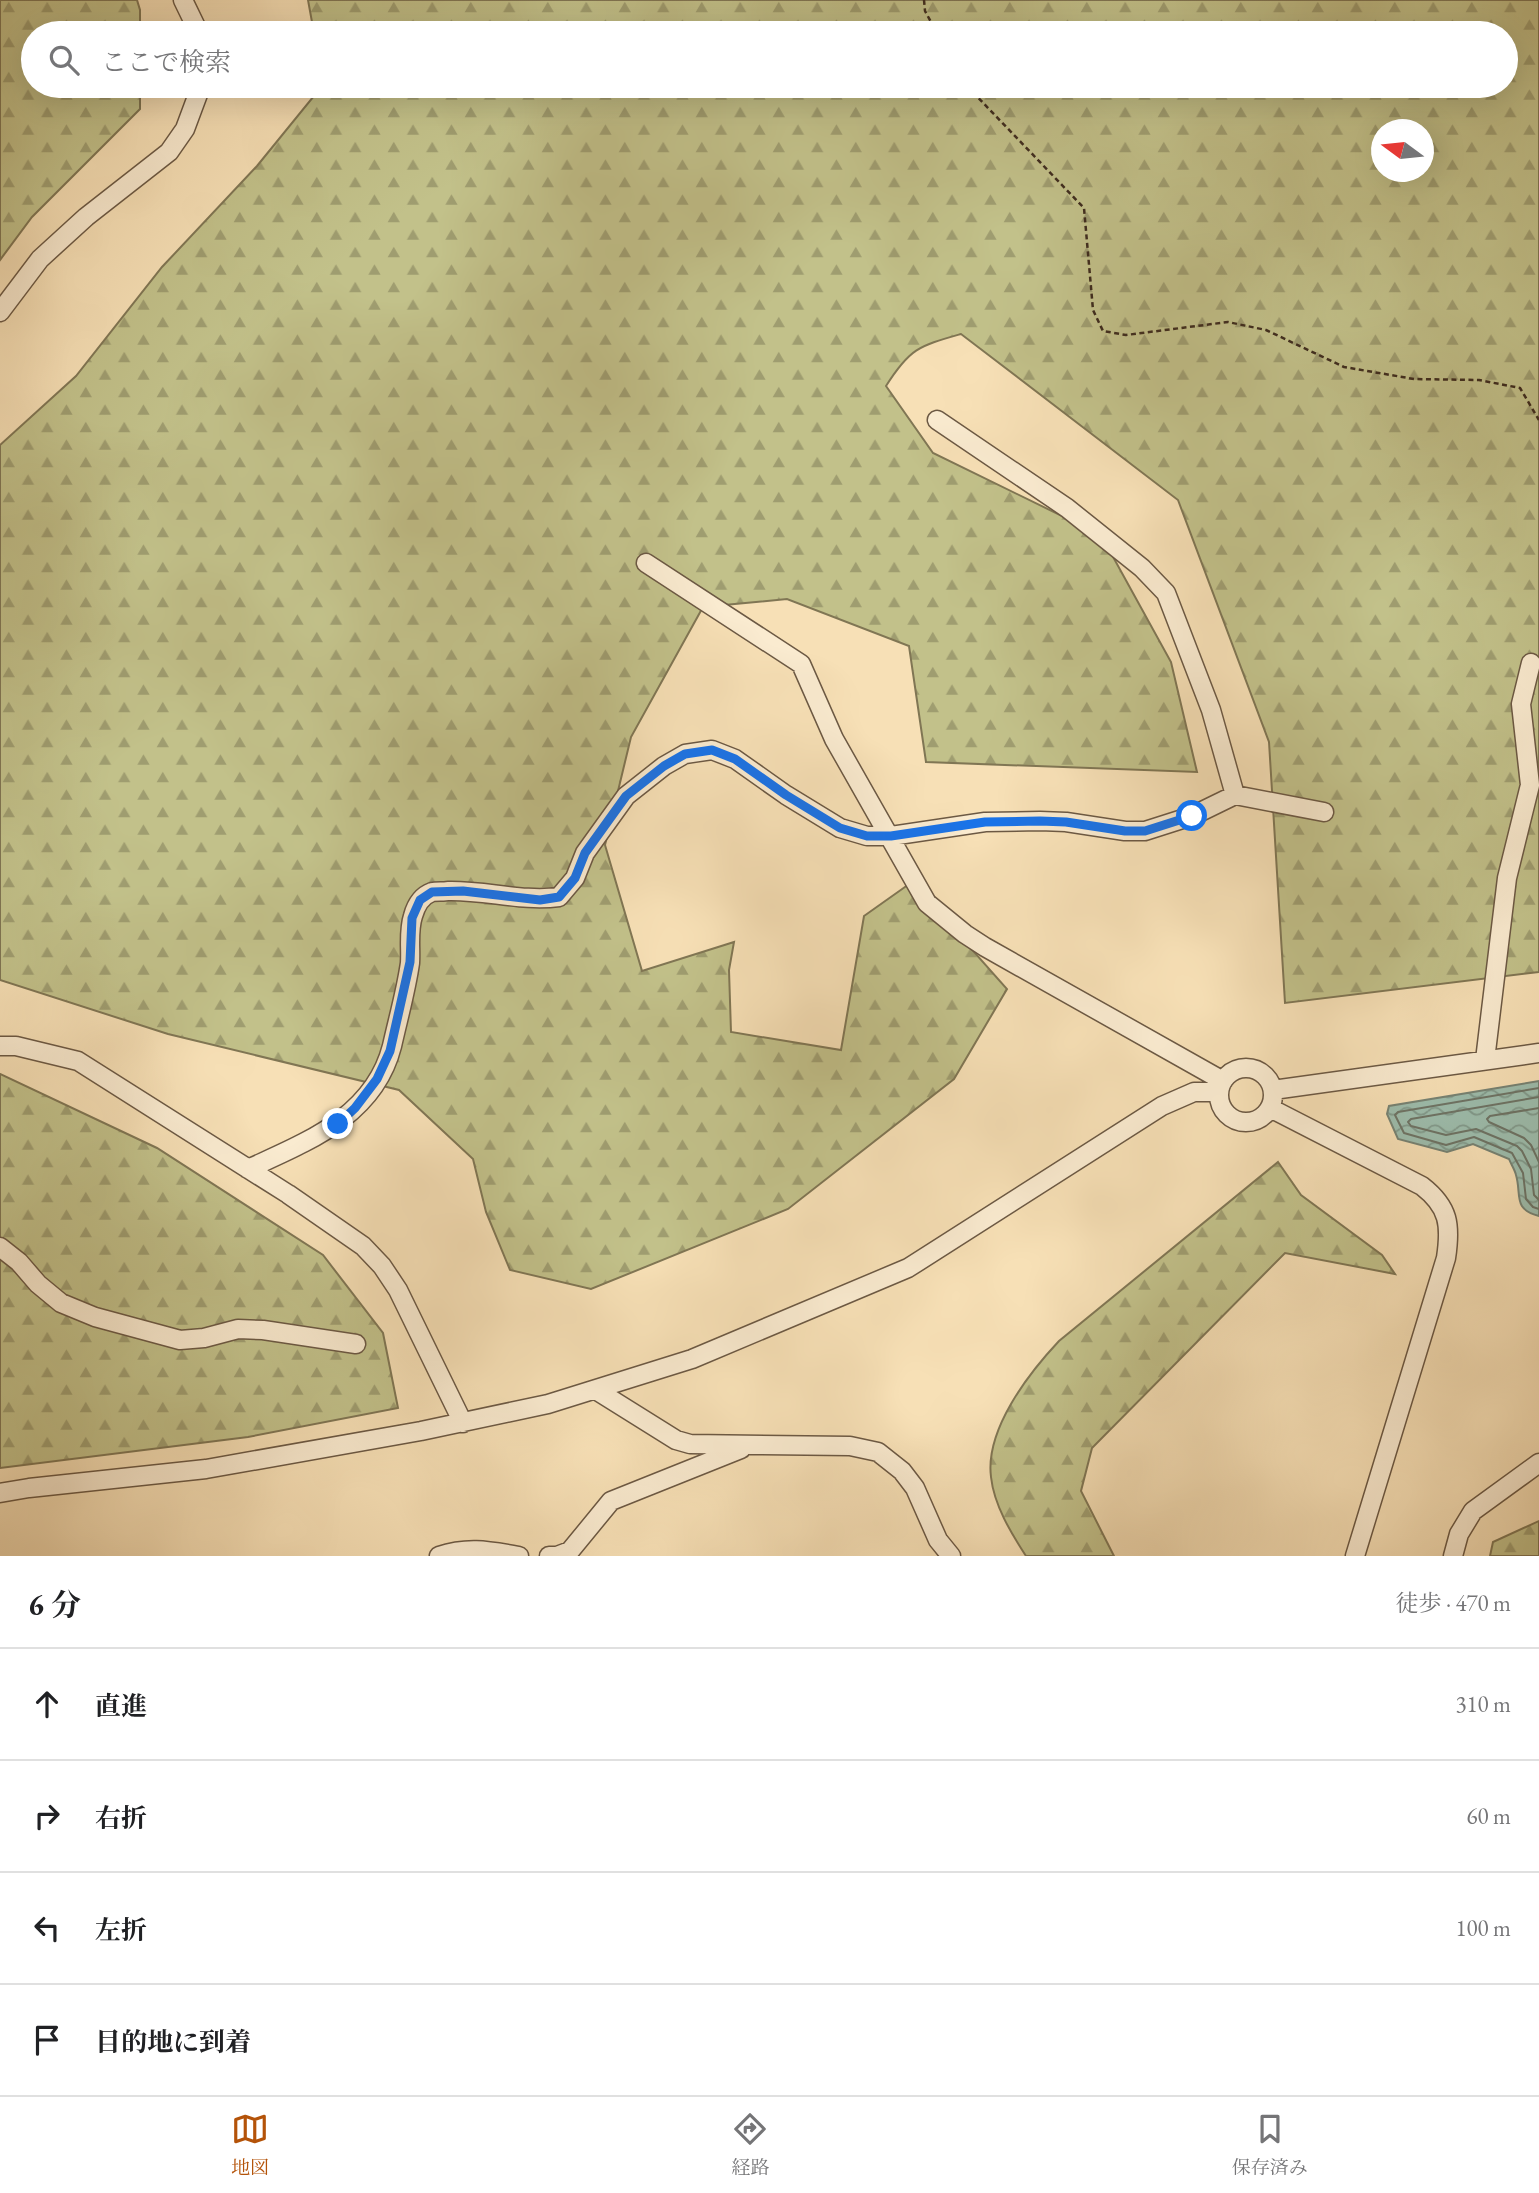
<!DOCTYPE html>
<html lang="ja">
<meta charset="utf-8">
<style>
body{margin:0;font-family:"EB Garamond","Noto Serif JP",serif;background:#f2f2f2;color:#202124}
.compass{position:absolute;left:1371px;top:119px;width:63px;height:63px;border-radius:50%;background:#fff;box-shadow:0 7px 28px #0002;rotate:285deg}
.stop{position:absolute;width:21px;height:21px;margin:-16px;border:5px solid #1a73e8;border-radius:50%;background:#fff}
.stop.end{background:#1a73e8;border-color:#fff;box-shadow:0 2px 7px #0008}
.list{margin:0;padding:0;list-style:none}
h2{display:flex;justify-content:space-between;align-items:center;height:91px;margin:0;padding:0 28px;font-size:30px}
h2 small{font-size:23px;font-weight:400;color:#757577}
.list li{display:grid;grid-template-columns:46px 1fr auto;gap:21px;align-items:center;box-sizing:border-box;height:112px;padding:0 28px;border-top:2px solid #e0e0e0}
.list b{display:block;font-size:26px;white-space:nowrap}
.list em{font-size:23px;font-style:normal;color:#757577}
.icon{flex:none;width:38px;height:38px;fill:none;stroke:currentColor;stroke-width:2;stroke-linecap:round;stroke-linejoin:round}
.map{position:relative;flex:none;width:1539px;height:1556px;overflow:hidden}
.search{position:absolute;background:#fff;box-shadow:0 7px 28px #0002;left:21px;right:21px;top:21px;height:77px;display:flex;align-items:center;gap:18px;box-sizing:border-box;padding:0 24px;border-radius:38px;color:#757577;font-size:26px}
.sheet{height:539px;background:#fff}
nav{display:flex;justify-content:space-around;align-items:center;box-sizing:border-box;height:98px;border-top:2px solid #e0e0e0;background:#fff;font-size:19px;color:#757577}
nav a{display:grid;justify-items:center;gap:4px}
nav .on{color:#b45309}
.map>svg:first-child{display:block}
.forest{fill:url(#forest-firs);stroke:#807654;stroke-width:2;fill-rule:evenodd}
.water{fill:url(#water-waves);stroke:#778374;stroke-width:2}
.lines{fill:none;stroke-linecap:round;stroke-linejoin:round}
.shore{stroke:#6e7466;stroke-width:2}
.street-casing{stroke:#6c5944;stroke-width:21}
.path{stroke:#3e2c1e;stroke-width:2.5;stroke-dasharray:5 3.5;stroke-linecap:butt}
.street{stroke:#faebd0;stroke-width:18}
.route{stroke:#1a73e8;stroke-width:9}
</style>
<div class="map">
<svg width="1539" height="1556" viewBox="0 0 1539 1556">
<defs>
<pattern id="forest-firs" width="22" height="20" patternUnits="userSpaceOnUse" patternTransform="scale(1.75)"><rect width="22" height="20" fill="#c2c18a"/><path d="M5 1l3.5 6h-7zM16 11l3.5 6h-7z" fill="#9f9d70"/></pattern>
<pattern id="water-waves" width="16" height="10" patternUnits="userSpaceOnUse" patternTransform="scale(1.75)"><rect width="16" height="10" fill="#9dbdad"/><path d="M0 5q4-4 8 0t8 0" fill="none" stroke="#819a8c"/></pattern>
</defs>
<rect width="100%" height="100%" fill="#f7e0b6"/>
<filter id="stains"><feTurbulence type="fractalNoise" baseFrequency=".00286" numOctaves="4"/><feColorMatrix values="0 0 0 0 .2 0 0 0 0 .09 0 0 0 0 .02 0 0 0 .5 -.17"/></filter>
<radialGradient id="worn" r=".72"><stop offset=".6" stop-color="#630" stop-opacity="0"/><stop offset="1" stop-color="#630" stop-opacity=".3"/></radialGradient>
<path class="forest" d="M0,0h137l3,10v23h-107v53h107v23l-108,108 -32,43z
M308,0h1231v972l-254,31 -16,-261 -91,-242 -217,-166c-42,12 -51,14 -75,52l47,67 168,82 70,127 26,110 -271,-10 -17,-116 -122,-47 -84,8 -72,130 -26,108 37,126 92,-29 -5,28 2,62 110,18 23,-134 48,-34 95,107 -53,90 -166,130 -197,80 -81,-19 -24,-58 -13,-53 -74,-69 -231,-56 -168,-54v-535l76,-69 86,-109 95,-101 65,-80h1184v-53h-1192zM1382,130h42v42h-42z
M0,1074l157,74 166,107 60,78 15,75 -150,29 -248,31z
M1278,1162l23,33 81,60 13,19 -110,-21 -193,195 -11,43 33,65h-88c-15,-23 -32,-51 -35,-79 -6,-47 37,-103 68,-136z
M1539,1521v35h-49l3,-14z"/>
<path class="water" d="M1539,1081v135c-27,-7 -17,-21 -23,-41 -1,-5 -5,-11 -7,-16l-36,-15 -26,8 -49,-13 -11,-25 2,-8z"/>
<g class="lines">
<path class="shore" d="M1539,1088l-141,24 -3,3 9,18 42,12 28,-8 38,16 11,20 3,26 7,8 6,2
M1539,1097l-128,22 -3,3 3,4 35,9 30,-6 41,17 5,5 9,18 3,26 5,5
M1539,1108l-49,8 -3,3 2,3 35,16 7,7 8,17"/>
<g class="street-casing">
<path id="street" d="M183,0l16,33
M0,312l40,-53 46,-42 83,-65 16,-23 16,-43
M937,420l130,88 75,60 24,25 45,117 24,85
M646,563l155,101 33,75 93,164 38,31 20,13 238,134
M0,1046h16l62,15 210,133 75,52 19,20 16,24 65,133
M1485,1060l22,-182 23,-93 -9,-81 10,-41
M1219 1095a27 27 0 1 1 54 0a27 27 0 1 1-54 0Z
M1273,1090l266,-37
M1270,1108l152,78c27,21 29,39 24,72l-91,298
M248,1169c58,-27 126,-52 144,-123 6,-27 14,-55 18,-83 1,-15 -2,-32 3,-47 3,-11 8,-20 19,-24 5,-1 12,0 16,-1 38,-1 74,11 111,6l16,-19 10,-25 41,-57 38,-30 21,-12 27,-4 23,9 51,36 54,33 27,8h24l94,-14 55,-1 26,1 59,9h20l47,-15 43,-21 89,17
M0,1247l19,15 19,22 23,19 34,14 85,23 24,-2 34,-9 25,1 93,14
M596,1390l80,50 14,4 160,2 28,6 24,19 13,17 23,52 13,16
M0,1493l29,-5 177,-19 215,-38 127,-27 144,-45 216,-91 254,-162 32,-14h25
M439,1556c30,-10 51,-5 80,0
M549,1556h8l13,-5 41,-50 130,-52
M1453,1556l6,-22 14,-23 66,-48"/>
</g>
<path class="path" d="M924,0l1,11 12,22
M967,86l117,122 9,102 10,21 23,4 102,-13 38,8 78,37 70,12 65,1 41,8 19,32"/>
<use href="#street" class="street"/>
</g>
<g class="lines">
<path class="route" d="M338,1124l17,-16 22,-29 13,-28 20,-89 2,-44 8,-18 12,-8 31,-1 77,9 19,-3 16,-19 10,-25 41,-57 38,-30 21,-12 27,-4 23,9 51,36 54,33 27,8h24l94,-14 55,-1 26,1 59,9h20l47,-15"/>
</g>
<rect width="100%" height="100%" filter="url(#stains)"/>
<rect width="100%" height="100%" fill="url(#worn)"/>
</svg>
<svg class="compass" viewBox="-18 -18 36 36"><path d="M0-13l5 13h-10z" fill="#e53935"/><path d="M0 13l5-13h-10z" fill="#757577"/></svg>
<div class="stop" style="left:1192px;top:816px"></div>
<div class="stop end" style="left:338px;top:1124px"></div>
<div class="search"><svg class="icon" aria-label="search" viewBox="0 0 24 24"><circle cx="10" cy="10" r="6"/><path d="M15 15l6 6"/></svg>ここで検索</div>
</div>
<section class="sheet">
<h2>6 分<small>徒歩 · 470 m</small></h2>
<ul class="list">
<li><svg class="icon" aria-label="ahead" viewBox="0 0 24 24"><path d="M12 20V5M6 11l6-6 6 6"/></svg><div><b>直進</b></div><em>310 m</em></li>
<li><svg class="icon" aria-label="right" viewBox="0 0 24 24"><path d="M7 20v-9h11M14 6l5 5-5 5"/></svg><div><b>右折</b></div><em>60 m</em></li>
<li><svg class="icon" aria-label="left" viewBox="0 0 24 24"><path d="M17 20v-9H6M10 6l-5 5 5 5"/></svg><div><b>左折</b></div><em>100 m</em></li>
<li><svg class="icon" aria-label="arrive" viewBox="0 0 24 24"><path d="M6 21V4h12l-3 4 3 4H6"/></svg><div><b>目的地に到着</b></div></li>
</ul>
</section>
<nav>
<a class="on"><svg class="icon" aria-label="map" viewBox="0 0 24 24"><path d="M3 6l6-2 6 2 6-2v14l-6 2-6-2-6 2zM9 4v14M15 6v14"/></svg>地図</a>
<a><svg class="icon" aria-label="directions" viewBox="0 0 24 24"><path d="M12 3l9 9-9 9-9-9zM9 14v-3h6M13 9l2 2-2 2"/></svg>経路</a>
<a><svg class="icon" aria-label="saved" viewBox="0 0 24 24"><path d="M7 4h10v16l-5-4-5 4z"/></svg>保存済み</a>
</nav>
